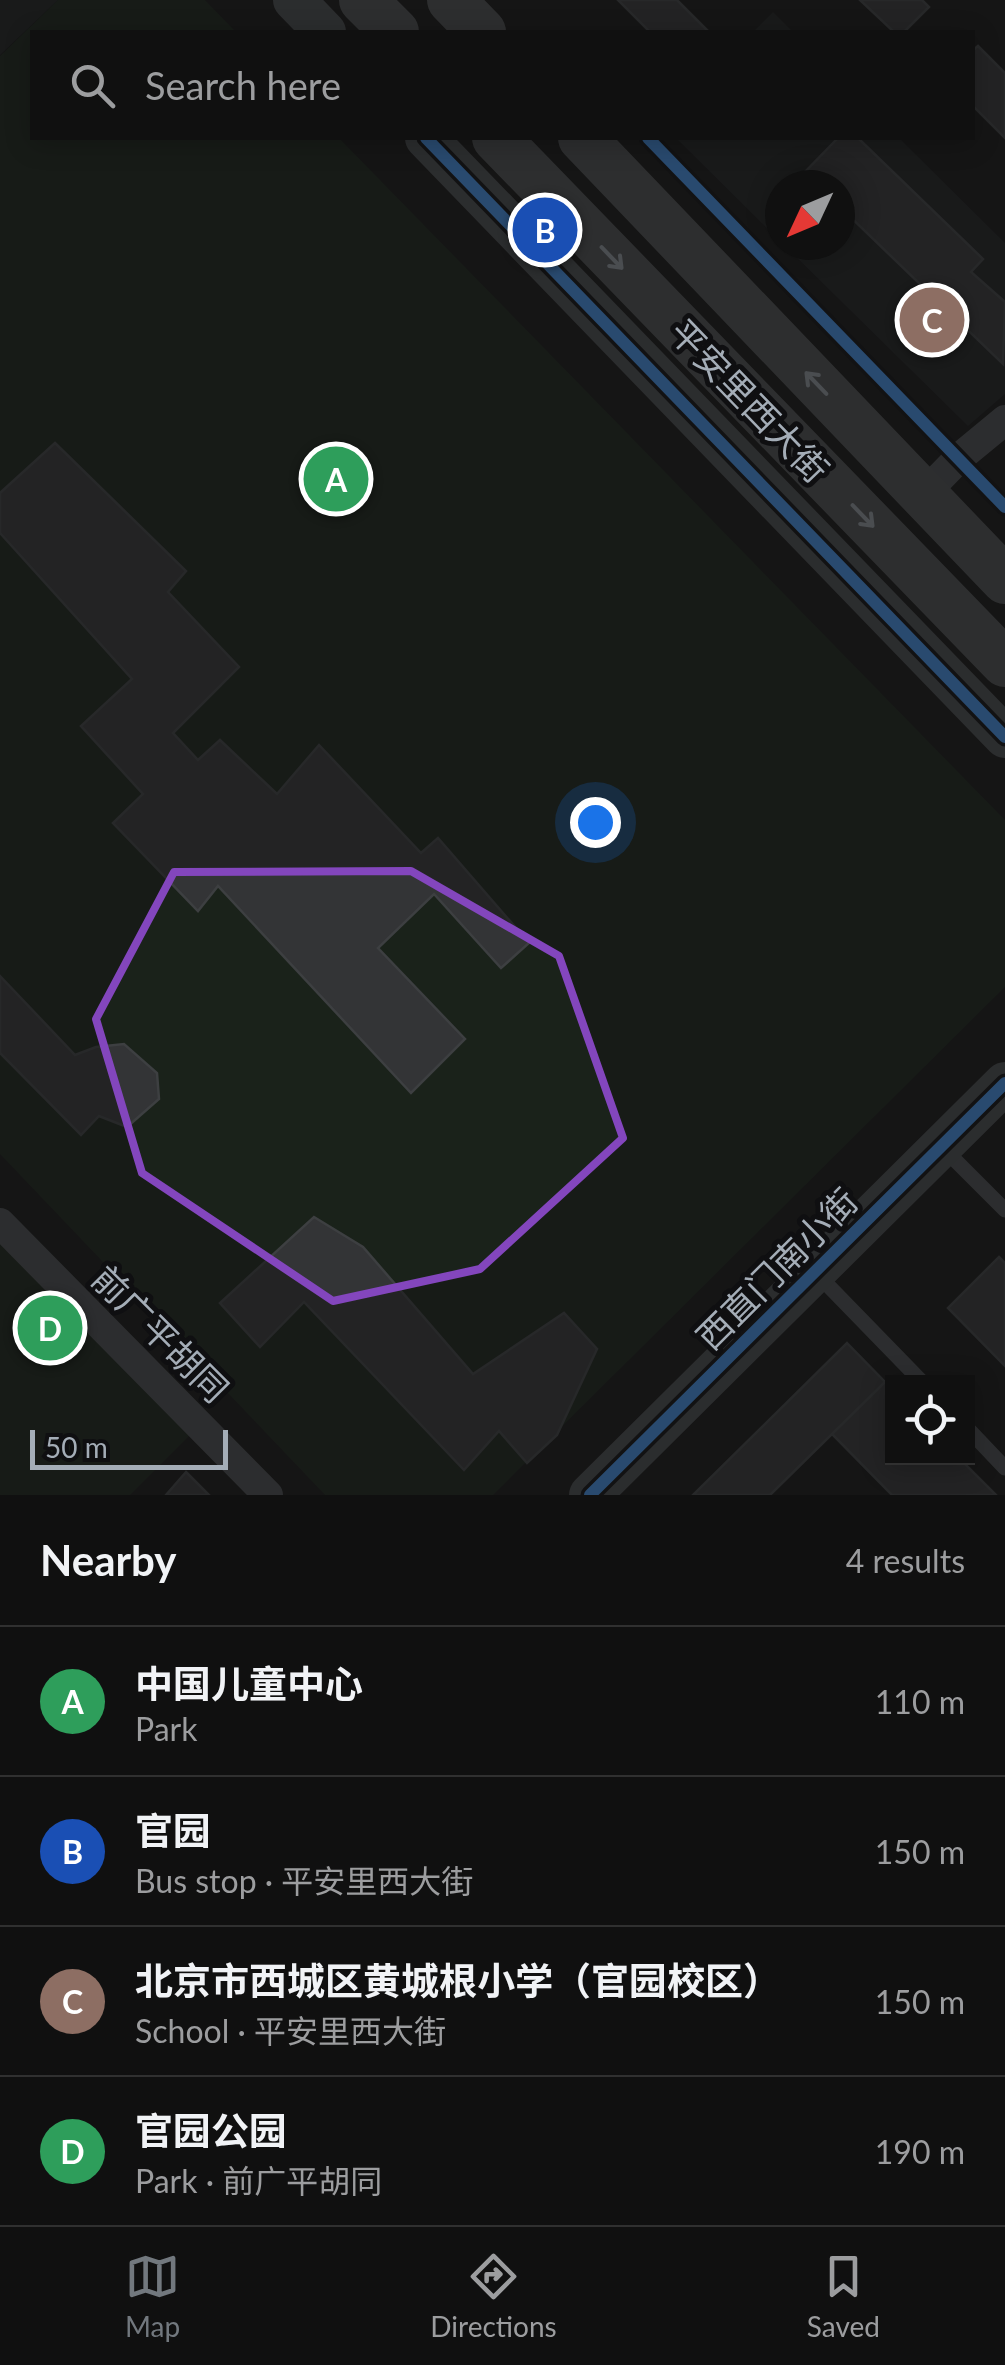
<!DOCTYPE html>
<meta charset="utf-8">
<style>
body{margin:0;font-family:Lato,"Noto Sans SC",sans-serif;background:#1e1e1e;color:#f1f3f6}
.controls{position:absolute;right:30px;bottom:30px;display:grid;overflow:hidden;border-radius:0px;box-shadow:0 5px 25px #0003}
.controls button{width:90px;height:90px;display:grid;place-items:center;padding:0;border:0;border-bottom:2px solid #303030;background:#101010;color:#f1f3f6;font:50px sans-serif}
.compass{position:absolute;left:765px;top:170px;width:90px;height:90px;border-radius:50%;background:#101010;box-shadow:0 5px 25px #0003;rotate:226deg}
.scale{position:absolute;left:30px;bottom:25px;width:198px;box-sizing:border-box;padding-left:10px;border:5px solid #a4adb7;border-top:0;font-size:28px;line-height:35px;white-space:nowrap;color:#a4adb7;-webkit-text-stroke:8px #0f0f11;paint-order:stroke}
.you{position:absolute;left:595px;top:822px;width:35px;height:35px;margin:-25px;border:8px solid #fff;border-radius:50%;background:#1a73e8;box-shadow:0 0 0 15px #1a73e833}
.badge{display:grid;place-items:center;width:65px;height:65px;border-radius:50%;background:#72787e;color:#fff;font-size:32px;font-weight:700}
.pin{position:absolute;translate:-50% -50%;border:5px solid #fff;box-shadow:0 2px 10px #0006}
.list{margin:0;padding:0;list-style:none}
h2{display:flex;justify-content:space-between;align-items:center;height:130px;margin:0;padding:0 40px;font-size:42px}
h2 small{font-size:32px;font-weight:400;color:#9c9d9f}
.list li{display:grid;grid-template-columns:65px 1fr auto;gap:30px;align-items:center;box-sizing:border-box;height:150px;padding:0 40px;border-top:2px solid #303030}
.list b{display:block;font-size:38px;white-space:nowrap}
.list p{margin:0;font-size:32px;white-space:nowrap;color:#9c9d9f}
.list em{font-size:32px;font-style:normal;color:#9c9d9f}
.icon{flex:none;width:55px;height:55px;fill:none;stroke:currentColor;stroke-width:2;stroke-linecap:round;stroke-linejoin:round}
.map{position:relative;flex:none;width:1005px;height:1495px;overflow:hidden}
.search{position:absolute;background:#101010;box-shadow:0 5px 25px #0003;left:30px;right:30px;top:30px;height:110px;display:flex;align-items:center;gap:25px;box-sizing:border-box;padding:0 35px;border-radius:0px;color:#9c9d9f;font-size:38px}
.sheet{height:730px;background:#101010}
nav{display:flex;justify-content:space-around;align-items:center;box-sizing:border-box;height:140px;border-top:2px solid #303030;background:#101010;font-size:28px;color:#9c9d9f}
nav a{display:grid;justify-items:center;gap:5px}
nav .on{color:#72787e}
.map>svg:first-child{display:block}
.built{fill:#1e1f21}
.green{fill:#1a221a}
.building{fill:#333436;stroke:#3d3f41;stroke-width:2.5}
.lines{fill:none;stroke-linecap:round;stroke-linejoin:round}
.lane{stroke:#484b4e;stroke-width:15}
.street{stroke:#484b4e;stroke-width:30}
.secondary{stroke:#46494c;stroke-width:42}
.primary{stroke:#4b4d4f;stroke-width:48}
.cycleway-casing{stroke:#0f0f11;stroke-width:19}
.cycleway{stroke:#408adc;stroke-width:12}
.oneway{stroke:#899098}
.marked{fill:none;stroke:#8346bd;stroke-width:8;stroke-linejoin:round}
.labels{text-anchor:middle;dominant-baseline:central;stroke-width:10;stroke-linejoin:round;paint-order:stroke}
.street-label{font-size:35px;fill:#a4adb7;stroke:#0f0f11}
</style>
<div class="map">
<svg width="1005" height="1495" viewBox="0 0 1005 1495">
<rect width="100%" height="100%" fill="#151515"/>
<path class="built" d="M0,0h58l-58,55z
M773,12l20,20h-40z
M676,138h223l106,105v151l-37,32 -184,-181h56v-60h-60v56z"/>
<path class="green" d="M58,0h147l31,32h-204v106h307l666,682v167l-512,508h-168l-325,-341v-1098z
M0,1229l198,198 -68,68h-130z"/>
<path class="building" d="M618,0h59l32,32h-59z
M860,0h62l7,7 -25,25h-10z
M978,46l27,27v65l-33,-33v-54z
M838,138h20l125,121 -12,13 34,30 -2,62 -163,-157v-22h-23l-13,-12z
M55,443l131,128 -18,21 71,75 -66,66 25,27 22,-20 57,54 42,-49 102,108 17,-15 91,105 -28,25 -67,-74 -56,54 87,91 -54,54 -193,-207 -20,25 -85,-88 30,-29 -62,-68 51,-47 -132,-146v-40z
M0,976l75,79 21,-8 28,-3 33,29 2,26 -32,28 -28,-11 -18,19 -81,-82z
M314,1217l49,30 110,127 91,-61 33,36 -40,86 -30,28 -28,-32 -35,39 -160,-168 -44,45 -40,-44z
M999,1257l6,6v103l-57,-58z
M847,1343l38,39 -115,113h-77z
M885,1382l7,7v69h67l37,37h-104l-60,-61z
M186,1472l23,23h-43z"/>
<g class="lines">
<path class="lane" d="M944,1149l61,61
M817,1274l105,108
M968,1429l37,39"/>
<path class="street" d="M923,495l36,-37 46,-38
M0,1223l268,272"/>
<path class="secondary" d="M294,0l31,32
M426,138l579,599
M590,1495l415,-412"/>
<path class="primary" d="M363,0l32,32
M451,0l31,32
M496,138l509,525
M582,138l423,442"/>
<g class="cycleway-casing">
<path id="cycleway" d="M426,138l579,599
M648,138l357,369
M590,1495l415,-412"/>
</g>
<use href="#cycleway" class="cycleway"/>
</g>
<defs><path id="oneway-shaft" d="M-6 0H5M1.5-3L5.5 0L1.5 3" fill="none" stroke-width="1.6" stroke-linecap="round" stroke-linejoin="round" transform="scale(2.5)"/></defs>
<g class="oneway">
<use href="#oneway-shaft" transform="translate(612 258) rotate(46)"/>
<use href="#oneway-shaft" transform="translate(816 383) rotate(-134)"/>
<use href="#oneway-shaft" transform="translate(863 516) rotate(46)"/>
</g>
<path d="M0 0H1005V1495H0ZM411,871l148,85 64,182 -143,131 -147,32 -191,-128 -46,-154 78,-147z" fill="#151515" fill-opacity=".55" fill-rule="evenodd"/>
<path class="marked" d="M411,871l148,85 64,182 -143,131 -147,32 -191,-128 -46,-154 78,-147z"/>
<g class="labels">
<g class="street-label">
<text transform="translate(750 400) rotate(46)">平安里西大街</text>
<text transform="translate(776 1268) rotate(-45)">西直门南小街</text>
<text transform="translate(161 1333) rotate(45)">前广平胡同</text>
</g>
</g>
</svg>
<div class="controls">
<button><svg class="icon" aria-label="locate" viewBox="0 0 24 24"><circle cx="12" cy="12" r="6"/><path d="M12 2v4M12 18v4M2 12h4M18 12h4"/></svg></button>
</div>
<svg class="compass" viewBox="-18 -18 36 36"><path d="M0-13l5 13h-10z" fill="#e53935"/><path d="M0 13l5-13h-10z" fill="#9c9d9f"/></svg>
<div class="scale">50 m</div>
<div class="you"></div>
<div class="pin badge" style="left:336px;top:479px;background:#2e9e5b">A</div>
<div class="pin badge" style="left:545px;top:230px;background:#1a4fb4">B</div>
<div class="pin badge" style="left:932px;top:320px;background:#8d6e63">C</div>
<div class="pin badge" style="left:50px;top:1328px;background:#2e9e5b">D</div>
<div class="search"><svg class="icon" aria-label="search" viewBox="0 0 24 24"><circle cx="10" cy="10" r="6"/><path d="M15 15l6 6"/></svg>Search here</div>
</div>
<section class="sheet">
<h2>Nearby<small>4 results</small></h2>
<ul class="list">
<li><span class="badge" style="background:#2e9e5b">A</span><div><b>中国儿童中心</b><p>Park</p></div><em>110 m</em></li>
<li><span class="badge" style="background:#1a4fb4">B</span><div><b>官园</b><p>Bus stop · 平安里西大街</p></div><em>150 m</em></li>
<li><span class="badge" style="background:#8d6e63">C</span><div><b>北京市西城区黄城根小学（官园校区）</b><p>School · 平安里西大街</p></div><em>150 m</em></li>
<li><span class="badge" style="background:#2e9e5b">D</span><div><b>官园公园</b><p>Park · 前广平胡同</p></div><em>190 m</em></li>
</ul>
</section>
<nav>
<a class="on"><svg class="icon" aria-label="map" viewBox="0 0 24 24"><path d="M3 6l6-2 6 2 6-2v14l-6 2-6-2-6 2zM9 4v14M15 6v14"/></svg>Map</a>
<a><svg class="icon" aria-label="directions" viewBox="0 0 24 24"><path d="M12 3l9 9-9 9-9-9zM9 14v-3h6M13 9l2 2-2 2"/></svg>Directions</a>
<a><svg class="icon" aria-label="saved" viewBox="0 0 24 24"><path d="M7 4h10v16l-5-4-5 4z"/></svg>Saved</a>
</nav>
